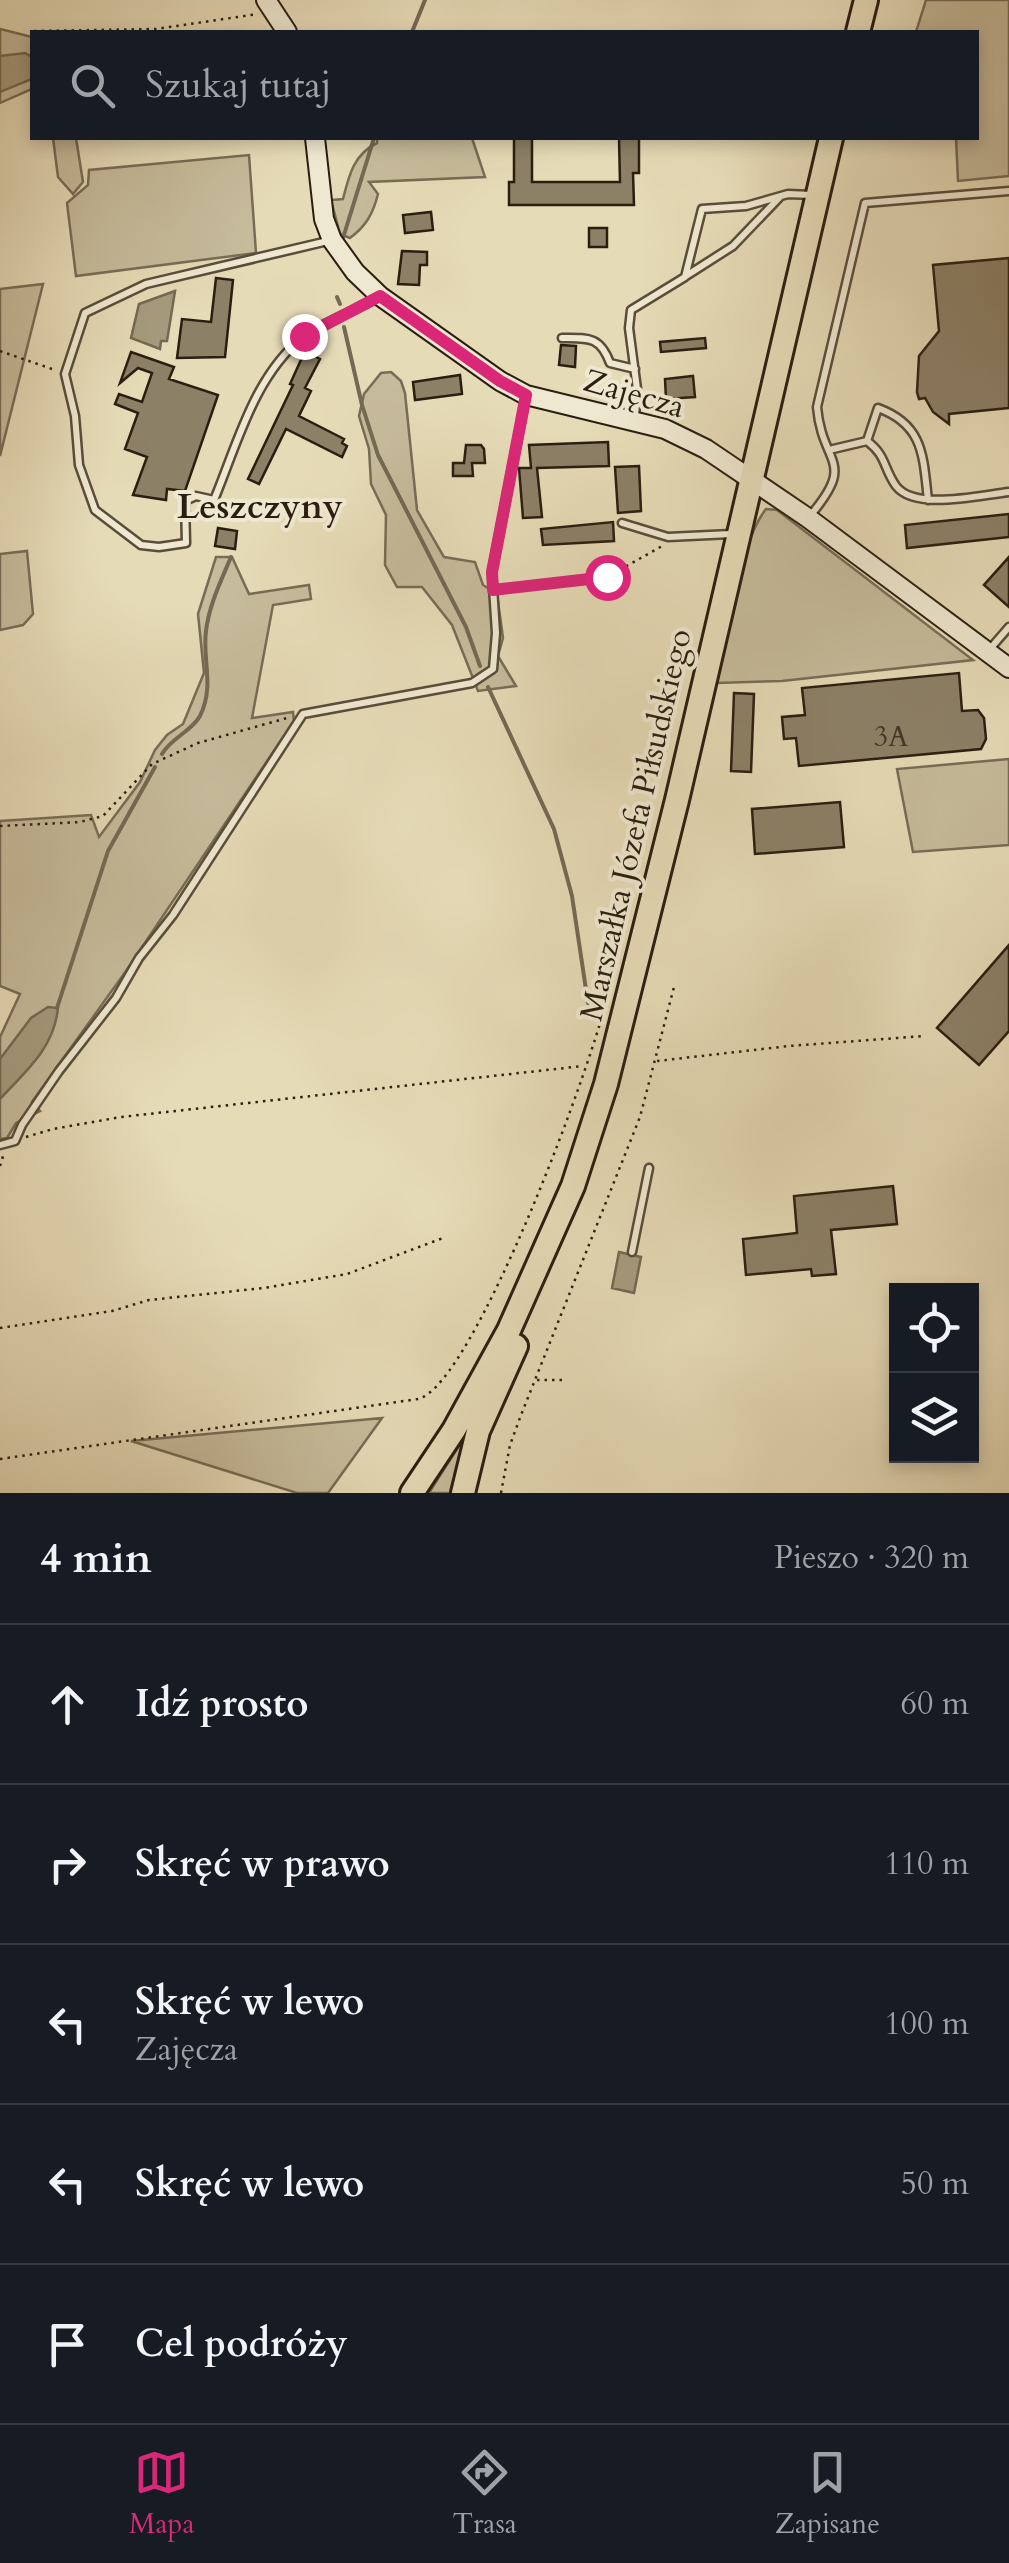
<!DOCTYPE html>
<html lang="pl">
<meta charset="utf-8">
<style>
body{margin:0;font-family:Cardo,serif;background:#20242c;color:#f1f3f6}
.controls{position:absolute;right:30px;bottom:30px;display:grid;overflow:hidden;border-radius:0px;box-shadow:0 5px 15px #0003}
.controls button{width:90px;height:90px;display:grid;place-items:center;padding:0;border:0;border-bottom:2px solid #363941;background:#171b24;color:#f1f3f6;font:50px sans-serif}
.stop{position:absolute;width:30px;height:30px;margin:-22px;border:8px solid #db2777;border-radius:50%;background:#fff}
.stop.end{background:#db2777;border-color:#fff;box-shadow:0 2px 10px #0008}
.list{margin:0;padding:0;list-style:none}
h2{display:flex;justify-content:space-between;align-items:center;height:130px;margin:0;padding:0 40px;font-size:42px}
h2 small{font-size:32px;font-weight:400;color:#9ea1a6}
.list li{display:grid;grid-template-columns:65px 1fr auto;gap:30px;align-items:center;box-sizing:border-box;height:160px;padding:0 40px;border-top:2px solid #363941}
.list b{display:block;font-size:38px;white-space:nowrap}
.list p{margin:0;font-size:32px;white-space:nowrap;color:#9ea1a6}
.list em{font-size:32px;font-style:normal;color:#9ea1a6}
.icon{flex:none;width:55px;height:55px;fill:none;stroke:currentColor;stroke-width:2;stroke-linecap:round;stroke-linejoin:round}
.map{position:relative;flex:none;width:1009px;height:1493px;overflow:hidden}
.search{position:absolute;background:#171b24;box-shadow:0 5px 15px #0003;left:30px;right:30px;top:30px;height:110px;display:flex;align-items:center;gap:25px;box-sizing:border-box;padding:0 35px;border-radius:0px;color:#9ea1a6;font-size:38px}
.sheet{height:930px;background:#171b24}
nav{display:flex;justify-content:space-around;align-items:center;box-sizing:border-box;height:140px;border-top:2px solid #363941;background:#171b24;font-size:28px;color:#9ea1a6}
nav a{display:grid;justify-items:center;gap:5px}
nav .on{color:#db2777}
.map>svg:first-child{display:block}
.green{fill:#c6bb9b;stroke:#786c56;stroke-width:2.5}
.water{fill:#a69b7e;stroke:#746952;stroke-width:2.5}
.lines{fill:none;stroke-linecap:round;stroke-linejoin:round}
.stream{stroke:#746952;stroke-width:4}
.building{fill:#8c8067;stroke:#2a1e10;stroke-width:2.5}
.lane-casing{stroke:#594d3a;stroke-width:11}
.secondary-casing{stroke:#2a1e10;stroke-width:22}
.highway-casing{stroke:#2a1e10;stroke-width:28}
.path{stroke:#2a1e10;stroke-width:2.5;stroke-dasharray:2.5 5;stroke-linecap:butt}
.lane{stroke:#efe8d0;stroke-width:6}
.secondary{stroke:#efe8d0;stroke-width:18}
.highway{stroke:#e6dbb7;stroke-width:22}
.route{stroke:#db2777;stroke-width:12}
.labels{text-anchor:middle;dominant-baseline:central;stroke-width:8;stroke-linejoin:round;paint-order:stroke}
.number-label{font-size:28px;fill:#423626}
.street-label{font-size:32px;fill:#2a1e10;stroke:#efe8d0}
.neighbourhood-label{font-size:35px;font-weight:bold;fill:#2a1e10;stroke:#efe8d0}
</style>
<div class="map">
<svg width="1009" height="1493" viewBox="0 0 1009 1493">
<rect width="100%" height="100%" fill="#e6dbb7"/>
<filter id="stains"><feTurbulence type="fractalNoise" baseFrequency=".002" numOctaves="4"/><feColorMatrix values="0 0 0 0 .2 0 0 0 0 .09 0 0 0 0 .02 0 0 0 .5 -.17"/></filter>
<radialGradient id="worn" r=".72"><stop offset=".6" stop-color="#630" stop-opacity="0"/><stop offset="1" stop-color="#630" stop-opacity=".3"/></radialGradient>
<path class="green" d="M926,0h83v176l-51,5 -2,-43h20v-106h-60z
M0,29l32,8v52l-32,14z
M53,138h23l7,44 -10,12 -15,-17z
M377,138h95l13,39 -116,5 9,12c-5,20 -12,32 -28,44l-10,-4 -9,-34 12,-1c6,-24 11,-45 34,-56z
M249,155l7,98 -180,23 -9,-73 21,-18 1,-15z
M43,284l-43,172v-167z
M391,372l10,9 4,12 12,117 27,47 31,5 8,23 14,9 6,44 -5,18 18,30 -38,5 -26,-66 -30,-38h-25l-12,-22 1,-50 -15,-31 -2,-35 -10,-33 5,-22 17,-21z
M766,509l11,1 196,150 -191,21 -65,2c10,-46 21,-138 49,-174z
M27,551l6,63 -10,11 -23,5v-76z
M216,557h16l17,37 60,-9 2,14 -38,6 -21,113 41,-6 1,9 -168,250 -94,131 8,9 -24,12 -9,15 -7,1v-102l20,-43 -20,-8v-165l91,-6 8,22 41,-55 15,-32 12,-15 16,-11 21,-51 -6,-59z
M1009,759v86l-96,7 -16,-83z
M382,1418l-54,75h-31l-166,-52z
M467,1433l-17,60h-21z"/>
<path class="water" d="M25,53l7,4v22l-32,13v-36z
M175,291l-8,50h-6l-1,8 -29,-11 8,-34z
M48,1007l10,1c-4,40 -32,63 -58,91v-40l31,-41z
M619,1252l22,5 -7,36 -22,-5z"/>
<g class="lines">
<path class="stream" d="M412,32l13,-32
M343,238l31,-100
M337,297l3,7
M344,327l18,78 16,50 88,172 14,39
M488,687l66,142 18,67 16,107
M162,754c9,-16 30,-23 38,-38 15,-31 2,-55 6,-85 3,-26 15,-50 25,-74
M57,1008l51,-157 47,-84"/>
</g>
<path class="building" d="M514,138h18v44h88l-1,-44h20v35h-6l1,32h-125v-23h5z
M431,212l2,18 -28,3 -2,-18z
M589,228h18v19h-18z
M402,251l25,1v13h-7l-1,20 -21,-1z
M1009,258v150l-60,6v10l-16,-12 -8,-14 -6,1 -2,-7 2,-36 20,-25 -6,-66z
M216,278l17,2 -8,77 -48,1 5,-39 29,3z
M705,338l1,10 -45,4 -1,-10z
M561,345l15,1 -1,21 -16,-2z
M305,351l15,8 -15,29 6,3 -12,25 45,23 -2,4 5,3 -5,11 -56,-28 -27,55 -11,-5 45,-94 -3,-1z
M131,352l43,15 -5,12 49,16 -33,96 -18,-2 -1,11 -33,-5 14,-38 -22,-8 13,-36 -23,-9 4,-10 23,8 10,-29 -14,-5 -18,15z
M460,375l2,19 -47,6 -2,-18z
M693,376l2,21 -29,2 -1,-20z
M608,442l1,24 -72,2 5,49 -19,1 -4,-50h12l-2,-23z
M466,445h15l3,4 1,14h-13l1,13h-20v-13h11z
M639,466l2,45 -23,2 -3,-46z
M1009,514v23l-102,11 -2,-23z
M613,522l1,19 -71,4 -2,-16z
M218,528l19,3 -2,18 -20,-3z
M1009,557v50l-25,-22z
M959,673l3,38 16,-1 6,8 2,21 -5,10 -182,17 -3,-28 -12,1 -2,-22 23,-2 -3,-27z
M734,693l20,1 -3,78 -20,-1z
M840,802l4,45 -89,7 -3,-45z
M1009,945v86l-30,34 -42,-37z
M893,1186l4,38 -66,6 5,44 -24,2 -1,-7 -65,6 -3,-36 54,-6 -3,-37z"/>
<g class="lines">
<g class="lane-casing">
<path id="lane" d="M332,240l-186,44 -61,29 -20,61 10,42 4,49 16,45 46,35 18,2 27,-4 -1,-42 11,-5 18,4c23,-55 40,-124 89,-163 22,-16 52,-26 76,-40
M686,276l47,-30 46,-48
M562,338c26,0 38,-2 48,25l25,6
M635,417l2,-28 -8,-61 2,-18 54,-33 17,-68 44,-3 42,-12 24,1
M867,441l11,-33c46,17 45,48 50,92
M829,450l38,-9c20,15 16,27 29,45 19,25 84,9 113,6
M809,517c49,-57 13,-51 8,-110l48,-204 144,-12
M622,523l46,14 63,-3
M989,650l20,-23
M0,1145l15,-4 7,-16 37,-54 57,-73 23,-40 34,-43 130,-201 169,-31 21,-14 3,-36 -4,-61 34,-176
M632,1252l17,-84"/>
</g>
<g class="secondary-casing">
<path id="secondary" d="M266,0l21,32
M315,138l9,81 8,21 23,32 25,24 120,85 26,14 139,34 41,20 102,69 201,150"/>
</g>
<g class="highway-casing">
<path id="highway" d="M858,32l8,-32
M412,1493l42,-63 55,-100 64,-144 33,-102 71,-284 154,-662
M463,1493l15,-62 38,-85"/>
</g>
<path class="path" d="M34,31l122,-2 102,-15
M0,351l55,19
M502,589l105,-12 57,-32
M0,826l80,-4 23,-6 49,-52 46,-21 89,-25
M657,1061l132,-15 135,-10
M26,1137l27,-8 68,-12 462,-51
M0,1166l4,-13
M0,1328l112,-17 37,-11 115,-12 83,-14 96,-36
M537,1380h30
M0,1459l418,-60c56,-13 179,-346 191,-410 2,-13 2,-26 3,-38
M501,1493l9,-48 11,-30 119,-298 34,-130"/>
<use href="#lane" class="lane"/>
<use href="#secondary" class="secondary"/>
<use href="#highway" class="highway"/>
</g>
<g class="lines">
<path class="route" d="M304,336l76,-40 120,85 26,14 -34,177 1,18 114,-13"/>
</g>
<g class="labels">
<g class="number-label">
<text x="891" y="737">3A</text>
</g>
<g class="street-label">
<text transform="translate(634 394) rotate(16)">Zajęcza</text>
<text transform="translate(636 825) rotate(-77)">Marszałka Józefa Piłsudskiego</text>
</g>
<g class="neighbourhood-label">
<text x="260" y="507">Leszczyny</text>
</g>
</g>
<rect width="100%" height="100%" filter="url(#stains)"/>
<rect width="100%" height="100%" fill="url(#worn)"/>
</svg>
<div class="controls">
<button><svg class="icon" aria-label="locate" viewBox="0 0 24 24"><circle cx="12" cy="12" r="6"/><path d="M12 2v4M12 18v4M2 12h4M18 12h4"/></svg></button>
<button><svg class="icon" aria-label="layers" viewBox="0 0 24 24"><path d="M12 4l9 5-9 5-9-5zM3 14l9 5 9-5"/></svg></button>
</div>
<div class="stop" style="left:607px;top:577px"></div>
<div class="stop end" style="left:304px;top:336px"></div>
<div class="search"><svg class="icon" aria-label="search" viewBox="0 0 24 24"><circle cx="10" cy="10" r="6"/><path d="M15 15l6 6"/></svg>Szukaj tutaj</div>
</div>
<section class="sheet">
<h2>4 min<small>Pieszo · 320 m</small></h2>
<ul class="list">
<li><svg class="icon" aria-label="ahead" viewBox="0 0 24 24"><path d="M12 20V5M6 11l6-6 6 6"/></svg><div><b>Idź prosto</b></div><em>60 m</em></li>
<li><svg class="icon" aria-label="right" viewBox="0 0 24 24"><path d="M7 20v-9h11M14 6l5 5-5 5"/></svg><div><b>Skręć w prawo</b></div><em>110 m</em></li>
<li><svg class="icon" aria-label="left" viewBox="0 0 24 24"><path d="M17 20v-9H6M10 6l-5 5 5 5"/></svg><div><b>Skręć w lewo</b><p>Zajęcza</p></div><em>100 m</em></li>
<li><svg class="icon" aria-label="left" viewBox="0 0 24 24"><path d="M17 20v-9H6M10 6l-5 5 5 5"/></svg><div><b>Skręć w lewo</b></div><em>50 m</em></li>
<li><svg class="icon" aria-label="arrive" viewBox="0 0 24 24"><path d="M6 21V4h12l-3 4 3 4H6"/></svg><div><b>Cel podróży</b></div></li>
</ul>
</section>
<nav>
<a class="on"><svg class="icon" aria-label="map" viewBox="0 0 24 24"><path d="M3 6l6-2 6 2 6-2v14l-6 2-6-2-6 2zM9 4v14M15 6v14"/></svg>Mapa</a>
<a><svg class="icon" aria-label="directions" viewBox="0 0 24 24"><path d="M12 3l9 9-9 9-9-9zM9 14v-3h6M13 9l2 2-2 2"/></svg>Trasa</a>
<a><svg class="icon" aria-label="saved" viewBox="0 0 24 24"><path d="M7 4h10v16l-5-4-5 4z"/></svg>Zapisane</a>
</nav>
